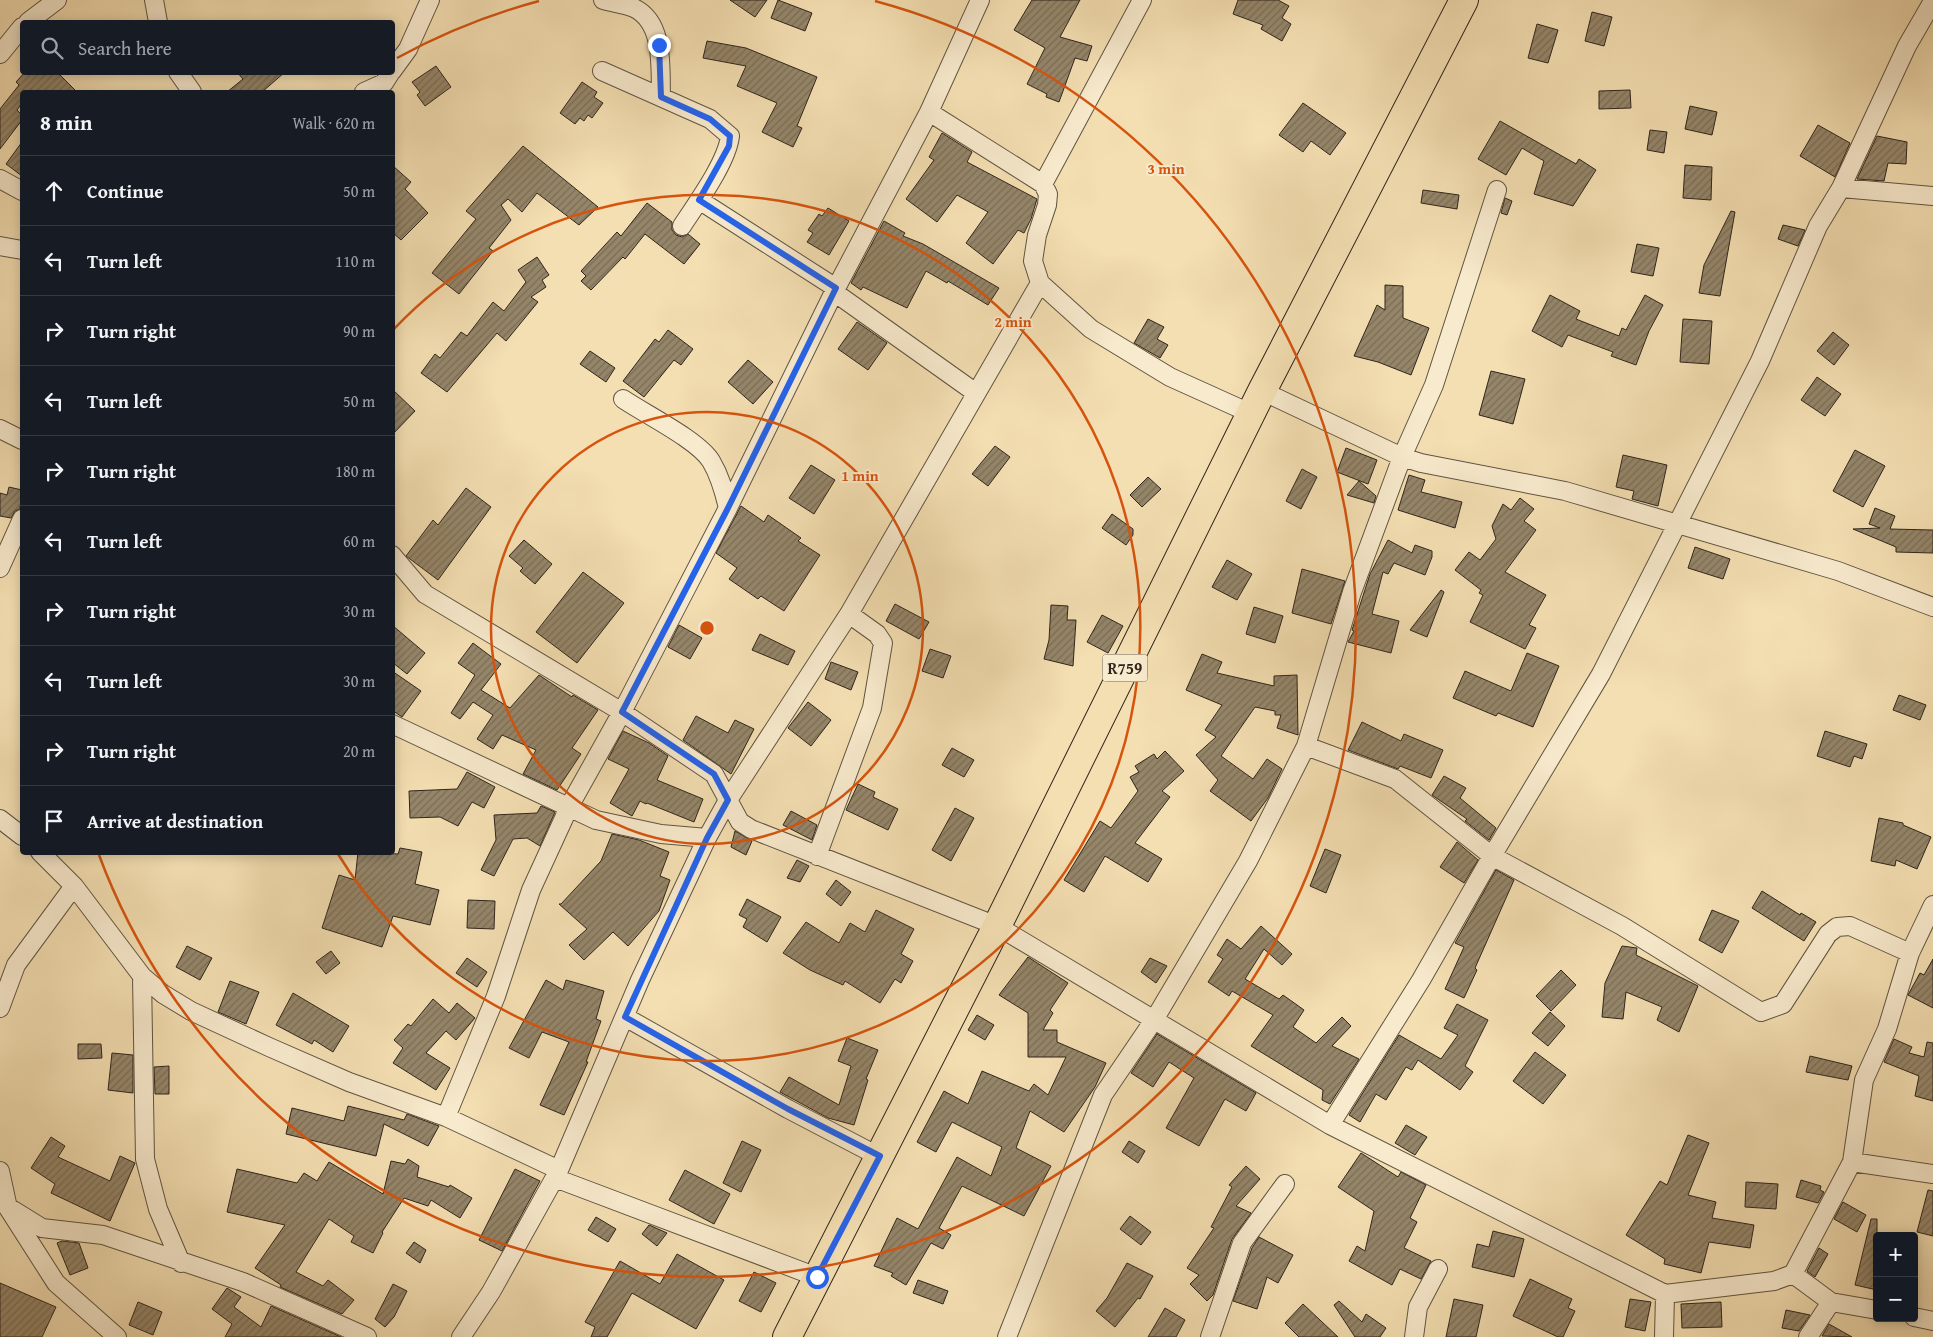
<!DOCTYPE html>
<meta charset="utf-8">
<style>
body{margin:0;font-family:"Gentium Book Plus",serif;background:#20242c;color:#f1f3f6}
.controls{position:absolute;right:15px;bottom:15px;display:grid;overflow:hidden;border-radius:5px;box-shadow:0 2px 12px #0003}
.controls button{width:45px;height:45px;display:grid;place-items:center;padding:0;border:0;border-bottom:1px solid #363941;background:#171b24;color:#f1f3f6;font:25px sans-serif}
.stop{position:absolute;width:15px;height:15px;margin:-11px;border:4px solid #2563eb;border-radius:50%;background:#fff}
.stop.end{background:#2563eb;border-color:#fff;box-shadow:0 1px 5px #0008}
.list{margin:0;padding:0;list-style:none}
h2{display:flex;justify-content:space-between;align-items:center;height:65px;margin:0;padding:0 20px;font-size:21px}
h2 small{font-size:16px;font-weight:400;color:#9ea1a6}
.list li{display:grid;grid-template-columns:32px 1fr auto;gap:15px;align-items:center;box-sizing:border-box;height:70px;padding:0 20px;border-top:1px solid #363941}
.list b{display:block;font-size:19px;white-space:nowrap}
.list em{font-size:16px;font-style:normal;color:#9ea1a6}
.icon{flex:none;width:28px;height:28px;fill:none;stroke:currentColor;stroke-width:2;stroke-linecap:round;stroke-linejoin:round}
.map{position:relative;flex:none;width:1933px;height:1337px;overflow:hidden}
.search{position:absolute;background:#171b24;box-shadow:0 2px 12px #0003;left:20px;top:20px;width:375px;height:55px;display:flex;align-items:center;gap:12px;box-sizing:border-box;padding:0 18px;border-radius:5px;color:#9ea1a6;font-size:19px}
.panel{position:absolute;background:#171b24;box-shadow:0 2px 12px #0003;left:20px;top:90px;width:375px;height:765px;border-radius:5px}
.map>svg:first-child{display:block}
.building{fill:url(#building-hatch);stroke:#2f251c}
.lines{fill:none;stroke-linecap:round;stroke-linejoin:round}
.minor-casing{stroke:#605442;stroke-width:20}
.primary-casing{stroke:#2f251c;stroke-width:30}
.minor{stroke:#f8eacd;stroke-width:18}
.primary{stroke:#f4dfb2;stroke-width:28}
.route{stroke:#2563eb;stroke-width:6}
.ring{fill:none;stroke:#d6540e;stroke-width:2.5}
.labels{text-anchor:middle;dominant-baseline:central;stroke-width:4;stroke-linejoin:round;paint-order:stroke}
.shield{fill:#f8eacd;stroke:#6b6051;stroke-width:1}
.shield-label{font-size:16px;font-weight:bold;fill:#2f251c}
.centre{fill:#d6540e;stroke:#f8eacd;stroke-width:2.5}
.ring-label{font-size:15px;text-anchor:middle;font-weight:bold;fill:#d6540e;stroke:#f8eacd;stroke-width:4;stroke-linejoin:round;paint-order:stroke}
</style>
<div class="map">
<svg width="1933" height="1337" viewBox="0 0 1933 1337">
<defs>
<pattern id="building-hatch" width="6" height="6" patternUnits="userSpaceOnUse" patternTransform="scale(1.25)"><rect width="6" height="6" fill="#95866a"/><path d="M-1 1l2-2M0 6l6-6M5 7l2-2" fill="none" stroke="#7a6d56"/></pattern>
</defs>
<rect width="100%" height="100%" fill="#f4dfb2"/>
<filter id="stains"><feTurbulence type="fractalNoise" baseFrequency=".004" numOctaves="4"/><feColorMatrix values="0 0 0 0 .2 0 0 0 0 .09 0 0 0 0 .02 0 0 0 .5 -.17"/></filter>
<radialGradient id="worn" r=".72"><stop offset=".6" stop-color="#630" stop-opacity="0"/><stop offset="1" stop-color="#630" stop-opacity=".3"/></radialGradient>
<path class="building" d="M730,0h37l-12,17z
M778,0l34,13 -7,18 -34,-13z
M1032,0h48l-20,37 32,9 -5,15 -12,-3 -16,44 -13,-5 1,-3 -20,-10 18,-36 -31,-18z
M1238,0h40l11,6 -7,12 9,6 -9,17 -21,-12 2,-4 -30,-11z
M1592,12l20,5 -8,29 -19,-5z
M1537,24l21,6 -10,33 -20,-5z
M707,41l39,7 71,29 -20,49 5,2 -9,19 -31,-15 15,-29 -40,-17 9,-20 -43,-8z
M436,66l15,21 -26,19 -8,-11 3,-3 -8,-10z
M25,72h32l20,20h-55v11l-5,7 5,5v5l-22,29v-40l19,-24 -3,-3z
M237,72h48l-23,20h-35l16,-13z
M582,82l15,10 -3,5 9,6 -11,15 -4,-3 -4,6 -4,-3 -5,6 -15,-11z
M1630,90l1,18 -32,1v-18z
M1303,103l43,30 -16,22 -19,-14 -8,11 -24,-17z
M1690,106l27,6 -5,23 -27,-6z
M1500,121l76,43 3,-5 17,11 -23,36 -39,-12 10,-33 -22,-13 -16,27 -28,-16z
M1818,125l32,18 -15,34 -35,-21z
M1650,130l17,2 -3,21 -17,-3z
M942,133l30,19 -5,10 70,37 -6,20 -7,14 -6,-3 -25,34 -27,-21 22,-31 -31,-17 -20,27 -31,-23 28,-39 -5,-3z
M1877,136l30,6 -1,22 -18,-1 -4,18 -27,-2z
M22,142v34l-16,-12z
M523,146l75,61 -19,18 -42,-32 -15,19 -14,-13 -7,6 10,15 -22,28 4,3 -34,43 -27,-21 44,-54 -10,-8z
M392,165l19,17 -6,7 23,24 -27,27 -9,-8z
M1685,165l27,2 -1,33 -28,-2z
M1423,190l36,5 -2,14 -36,-6z
M1505,198l7,3 -5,14 -6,-2z
M647,203l25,19v8l4,5 6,2 6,-3 12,10 -16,20 -39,-30 -20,25 -2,-2 -32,33 -10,-9 5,-5 -5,-5 36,-39 4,4z
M828,208l21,13 -20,34 -22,-13 6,-9 -5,-3 11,-16 3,2z
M1731,211l4,1 -15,84 -21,-3 5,-28z
M884,221l21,12 -2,3 20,8 76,44 -11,17 -40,-24 -1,2 -21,-12 -19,37 -44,-21 -2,3 -10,-7z
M1783,225l22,5 -7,16 -20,-7z
M1637,244l22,4 -6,28 -22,-4z
M537,257l12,18 -7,5 4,7 -15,10 7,5 -32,39 -9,-8 -50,59 -26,-19 14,-19 5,4 21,-26 6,4 26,-34 11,9 22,-29 -8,-12z
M1385,285l18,1v32l26,10 -18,47 -33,-13 -24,-6 23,-51 8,5z
M1550,295l30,16 -4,8 43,17 3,-8 4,2 19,-35 18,10 -14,26 -13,34 -25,-9 2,-4 -45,-17 -6,12 -30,-16z
M1148,319l16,8 -7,12 11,6 -8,13 -26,-15z
M1683,319l29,2 -3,43 -29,-2z
M857,322l30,21 -19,27 -30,-21z
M668,330l25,19 -12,16 -7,-5 -30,37 -21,-16 32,-42 4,3z
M1833,332l16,13 -15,20 -17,-14z
M590,351l25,17 -9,14 -26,-18z
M748,360l25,22 -20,22 -25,-22z
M1491,371l34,8 -12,45 -34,-9z
M1817,377l24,17 -16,22 -24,-16z
M392,389l23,22 -23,24z
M995,446l15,11 -22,29 -16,-12z
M1346,448l31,12 -9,24 -31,-12z
M1855,450l30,16 -22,41 -30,-16z
M1623,455l44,10 -9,41 -26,-7 2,-8 -18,-4z
M811,465l24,15 -21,34 -25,-16z
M1302,469l15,8 -16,32 -15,-8z
M1409,475l16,5 -4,12 41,10 -7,26 -57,-18z
M1148,477l13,12 -19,18 -12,-12z
M1359,481l17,15 -2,7 -27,-8z
M9,487l13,3 -2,19 -5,2 -4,7 -11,-2v-23l7,2z
M466,488l25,19 -53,73 -32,-24 27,-36 5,5z
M1520,498l14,11 -10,12 12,9 -31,42 41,23 -17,30 7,3 -11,21 -55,-27 13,-27 -4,-2 2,-3 -26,-20 14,-18 11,8 16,-21 -4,-13 11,-22 8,6z
M741,506l23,16 4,-7 33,23 -3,3 22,14 -36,56 -23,-15 -3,3 -29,-20 8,-11 -21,-15z
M1875,508l20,8 -5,13 43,1v23l-37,-1v-5l-43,-18 27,-1 -11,-4z
M1112,514l21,15v6l-7,10 -24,-17z
M524,540l28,24 -17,20 -15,-13 3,-3 -14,-12z
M1388,540l24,13 3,-8 17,6v6l-7,18 -31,-12 -6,11 -5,-2 -11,42 27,7 -8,32 -43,-11 6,-11 -2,-1 18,-56z
M1695,547l35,12 -7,20 -35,-11z
M1227,560l25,14 -15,26 -25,-13z
M1302,569l43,12 -14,43 -39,-11z
M583,572l41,31 -47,60 -41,-31z
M1441,590l3,2 -17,45 -17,-7z
M895,604l34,18 -10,17 -33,-18z
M1051,605l17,1 -1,14h9l-3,46 -29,-7 5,-19z
M1254,607l29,9 -8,27 -29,-9z
M1102,615l21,11 -15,27 -21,-11z
M392,625l33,28 -18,21 -15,-12z
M679,625l23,13 -12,21 -22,-12z
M760,634l35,17 -7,14 -36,-15z
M473,643l28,21 -20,26 29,18 29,-33 33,22 1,-2 25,15 -26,38 9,6 -24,36 -34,-16 13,-24 -34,-15 -9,14 -16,-10 16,-24 -20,-13 -13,17 -9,-6 24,-38 -17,-12z
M930,649l21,7 -8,22 -21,-7z
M1527,653l32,13 -26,61 -35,-14 -2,3 -43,-18 12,-27 46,20z
M1202,654l20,8 -5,11 57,13v-10l23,-1 1,60 -21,-7 4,-13h-6v-4l-20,-4 -34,49 32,23 14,-20 15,10 -14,29 -17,23 -41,-30 8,-11 -22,-25 20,-18 -11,-7 17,-25 -36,-15z
M831,662l27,10 -7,18 -26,-11z
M392,671l29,20 -19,26 -10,-7z
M1899,695l27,10 -6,15 -27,-10z
M808,702l23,18 -20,26 -23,-18z
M696,716l32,17 7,-13 19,9 -23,45 -48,-34z
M1362,722l39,19 3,-7 39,16 -12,28 -31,-12 -2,3 -50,-19z
M623,731l26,12 19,13 -11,24 46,19 -9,23 -47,-19 -1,1 -6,-3 -8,15 -22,-13 19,-34 -21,-10z
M1825,731l42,13 -5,15 -8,-3 -4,11 -33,-11z
M952,748l22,12 -10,17 -22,-12z
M1165,751l19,20 -22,20 8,6 -35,46 27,16 -14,23 -43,-26 -21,36 -20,-12 36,-59 11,7 27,-37 -8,-14 9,-5 -4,-6 19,-12 3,5z
M467,772l28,15 -11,21 -12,-6 -14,24 -18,-9 -30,1 -1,-27 48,-2z
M1444,776l22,12 -6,10 36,30 -7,12 -24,-19 2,-2 -35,-24z
M858,784l17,8 -2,5 25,12 -10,21 -42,-20z
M541,806l14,6 -15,34 -13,-8 -14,1 -19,37 -13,-6 15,-30 -2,-25 43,-2z
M955,808l19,10 -23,43 -19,-11z
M791,811l26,14 -5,15 -29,-15z
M1879,818l24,5v2l28,12 -14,32 -21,-9 -1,6 -24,-5z
M735,831l17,10 -6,14 -15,-8z
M612,834l27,6 30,12 -9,24 10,4 -11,31 -31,35 -15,-14 -29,28 -15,-15 18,-16 -28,-25h2l40,-43z
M1457,842l21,18 -14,23 -24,-16z
M400,848l22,4 -7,32 24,6 -9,35 -37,-9 -11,31 -60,-19 17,-53 16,5 3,-28 40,2z
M1325,849l16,6 -15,38 -16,-7z
M797,860l12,6 -9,16 -13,-4z
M1496,870l18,10 -39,88 2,2 -13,28 -19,-9 19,-42 -9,-4z
M836,880l15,12 -10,14 -15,-12z
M1762,891l38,24 1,-2 15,9 -12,19 -52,-33z
M747,899l34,18 -14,25 -24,-15 4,-8 -8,-4z
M468,900l27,1 -1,28 -27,-1z
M876,910l38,19 -13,25 12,7 -12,22 -6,-4 -15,24 -35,-22 -2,4 -33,-15 -27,-17 23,-31 33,21 11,-20 15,9z
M1712,910l27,11 -17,32 -23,-13z
M1261,926l31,28 -10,11 -18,-16 -19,30 34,20 4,-4 21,15 -11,17 23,16 26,-26 9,9 -19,20 27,13 -29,45 -8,-4 1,-10 -72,-44 22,-31 -41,-24 -3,5 -21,-14 15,-23 -6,-4 10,-16 14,10z
M187,946l25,12 -12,22 -24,-13z
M1622,946l15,2 -1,7 62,31 -19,46 -22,-12 5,-13 -36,-15 -3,27 -21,-2 3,-34z
M331,951l9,12 -14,11 -10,-12z
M1028,957l40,26 -18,27 3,3 -10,17h14v12l49,21 -11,24 -31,45 -34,-21 -14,37 35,18 -27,50 -62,-30 -23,42 12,7 -8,14 -12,-6 -25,42 -15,-9 2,-3 -19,-7 23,-48 21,11 39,-72 34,19 11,-29 -50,-25 -16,30 -19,-10 27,-51 24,13 14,-33 47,20 5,-7 14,11 18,-38h-38v-44l-29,-18z
M467,958l20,14 -10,15 -21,-14z
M1150,958l17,8 -11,17 -15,-11z
M1933,959v49l-25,-13 12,-22 4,2z
M1561,970l15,15 -25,26 -15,-15z
M546,980l17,10 3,-10 38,11 -8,28 5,2 -15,41h2l-24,53 -24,-10 29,-63 -27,-10 -13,26 -20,-10z
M230,981l29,11 -13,32 -28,-12z
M293,993l56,33 -16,26 -19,-12 -2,4 -36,-19z
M433,999l16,14 8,-10 18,15 -19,22 -10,-9 -20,22 24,15 -14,22 -43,-27 10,-15 -9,-8 14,-16 3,2z
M1457,1004l31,16 -23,46 8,6 -13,18 -42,-30 -6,10 -6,-3 -20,33 -10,-6 -16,28 -11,-7 50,-80 42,24 17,-24 -14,-7z
M1550,1012l15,14 -17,20 -16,-13z
M977,1015l17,10 -9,15 -17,-10z
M1157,1034l99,59 -10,18 -21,-12 -26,47 -33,-18 28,-50 -25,-16 -16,25 -22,-14z
M847,1038l31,12 -12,29 2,1 -14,45 -26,-7 -48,-26 9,-15 50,28 12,-39 -13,-5z
M1894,1039l18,8 -3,6 15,4 3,-15 6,1v58l-18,-5 4,-20 -35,-14z
M78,1044h23l1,14 -24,1z
M1535,1052l31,23 -23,29 -30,-23z
M112,1053l21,2v38l-25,-3z
M1810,1056l42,10 -4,14 -42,-8z
M169,1066v28h-14l-1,-27z
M348,1106l56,14 3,-6 32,12 -11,20 -44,-22 -8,32 -90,-22 6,-26 52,13z
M1406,1125l21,12 -12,18 -20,-12z
M1688,1135l21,8 -21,52 28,7 -4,16 42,7 -4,23 -41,-6 -8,31 -37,-9 1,-5 -39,-24 34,-54 7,4z
M51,1137l14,9 -7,11 52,24 10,-25 15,7 -25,58 -59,-28 4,-9 -24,-16z
M742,1141l19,9 -20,42 -18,-9z
M1129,1141l16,10 -7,12 -16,-11z
M1361,1153l37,24 3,-5 25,13 -16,33 7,4 -13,26 27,13 -10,18 -21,-10 -8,16 -43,-24 8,-15 8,5 9,-40 -36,-24z
M408,1159l11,7 -2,11 32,10 1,-2 22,13 -12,20 -29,-18 -3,6 -24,-8 -22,34 1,1 -10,20 -22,-11 3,-6 -25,-17 -33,53 27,14 5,-6 26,20 -12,14 -62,-27 1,-2 -26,-17 30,-43 -58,-13 10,-43 60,14 7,-10 13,8 12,-19 54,32 8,-33 14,3z
M1246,1166l14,13 -24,27 15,7 -19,26 -19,56 -6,6 -17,-17 9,-9 -12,-7 27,-40 -3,-1 21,-40 -3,-2z
M515,1169l25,12 -38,70 -23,-11z
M685,1170l45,24 -16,30 -45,-24z
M1801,1180l20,6 -1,4 4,2 -6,11 -22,-6z
M1746,1182l32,2 -2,25 -31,-2z
M1928,1190l5,1v45l-16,-4z
M1843,1202l23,13 -9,17 -23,-13z
M1130,1216l21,16 -10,13 -21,-16z
M596,1217l20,12 -8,13 -20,-12z
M1871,1219h6v71l-22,-5z
M649,1225l18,8 -10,13 -15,-12z
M1493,1231l31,8 -10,38 -42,-10 5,-23 12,3z
M1259,1237l34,18 -15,28 -11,-6 -10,32 -24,-8 19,-53z
M62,1241l17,2 9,25 -18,7 -13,-32z
M414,1242l12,8 -6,13 -14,-10z
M1819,1248l9,6 -13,23 -8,-6z
M677,1254l47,26 -28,49 -64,-36 -25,44h-16l4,-10 -10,-5 35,-61 40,23z
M1127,1263l26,13 -13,23 -2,-1 -23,29 -19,-16 11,-13z
M754,1272l22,11 -15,29 -22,-11z
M1530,1279l42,20 -4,9 7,3 -12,26h-5l-45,-21z
M918,1280l30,11 -5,13 -30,-11z
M0,1283l56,24 -14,30h-42z
M393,1284l14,7 -13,26 -9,10 -10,-8z
M227,1288l14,9 -7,10 27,20 10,-21 70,31h-116l7,-13 -20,-15z
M1454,1299l29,6 -7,32h-30z
M1630,1299l21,3 -6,29 -20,-4z
M1339,1301l23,21 4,-8 20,14 -6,9h-25l-21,-32z
M138,1302l24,10 -9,23 -24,-10z
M1721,1302l1,25 -40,1 -1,-24z
M1303,1304l35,33h-39l-14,-14z
M1165,1308l20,12 -9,17h-28z
M1786,1310l24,5 -11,16 -17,-3z
M1829,1324l23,13 -30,-1z"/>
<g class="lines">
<g class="minor-casing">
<path id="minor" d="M154,0l4,22
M603,0c10,3 21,4 31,8 31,15 26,60 27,89
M28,22l29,-22
M0,54l22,-27
M392,71l16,-22 22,-49
M602,71l108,48 20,17c-3,26 -33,67 -48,90
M178,72l14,20
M364,92l20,-9 7,-11
M929,112l114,72 5,10 -1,11 -10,30 -4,26 7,22 51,46 79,48 82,37
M0,179l22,12
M1043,184l99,-184
M1841,188l92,8
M699,200l137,88
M0,246l22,4
M834,292l142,101
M1262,391l140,66 19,6 144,28 273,80 95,36
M623,399c22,15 75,41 88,62 9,15 13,30 17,47
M0,429l22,11
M392,555l33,39 197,118 92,62 26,48 11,7 246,97 333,199 335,169 109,-13 19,-7 59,-112 12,-82 23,-51 23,-76 23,-48
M0,568l22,-49
M392,724l204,96 65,14 46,4
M1306,746l89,33 97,77 130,70 139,86 22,-8 45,-70 9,-7 13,-1 60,27
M0,819l22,17
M40,852l34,34 68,90 21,18 28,17 78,36 80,35 97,35 113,53
M817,856l55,-148 11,-65 -6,-9 -28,-20
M142,976l3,183 13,50 23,54
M0,1008l16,-43 58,-79
M625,1017l163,92 92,48
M446,1117l50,-121 35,-106 39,-85 52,-93 106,-204 106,-216 95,-180 51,-112
M1330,1125l91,-145 71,-124 109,-182 159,-313 58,-135 23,-38 66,-142 26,-45
M1852,1162l81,12
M0,1171l8,37 48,75 61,54
M555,1178l262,99
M0,1202l42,26 61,7 140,47 124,55
M1793,1274l38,28 46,8
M1914,1317l19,4
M461,1337l30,-45 68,-122 81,-190 67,-142 21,-38 121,-186 191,-331
M1007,1337l96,-242 51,-75 94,-159 58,-115 46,-154 50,-135 32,-72 63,-195
M1210,1337l32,-94 43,-59
M1414,1337l4,-30 20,-38
M1664,1337l1,-43
M1808,1337l23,-35"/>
</g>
<g class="primary-casing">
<path id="primary" d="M787,1337l210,-411 265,-535 202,-391"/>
</g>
<use href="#minor" class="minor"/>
<use href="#primary" class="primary"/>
</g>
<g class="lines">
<path class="route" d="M659,45l2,52 49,22 20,17 -1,10 -30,54 137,88 -108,220 -106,204 92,62 14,26 -21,38 -82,179 163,92 92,47 -63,121"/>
</g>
<g class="ring">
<circle cx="707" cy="628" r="216"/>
<path d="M393 330A433 433 0 1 1 338 854"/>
<path d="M397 58A649 649 0 0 1 539 1M875 1A649 649 0 1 1 99 855"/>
</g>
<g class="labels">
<rect class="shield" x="1102.5" y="654.5" width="45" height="27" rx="4"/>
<g class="shield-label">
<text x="1125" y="668">R759</text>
</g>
</g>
<circle cx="707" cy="628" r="8" class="centre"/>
<g class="ring-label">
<text x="1166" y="174">3 min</text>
<text x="1013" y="327">2 min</text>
<text x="860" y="481">1 min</text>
</g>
<rect width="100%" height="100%" filter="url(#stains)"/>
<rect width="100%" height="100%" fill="url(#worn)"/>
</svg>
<div class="controls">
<button>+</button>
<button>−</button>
</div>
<div class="stop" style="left:817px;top:1277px"></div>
<div class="stop end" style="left:659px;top:45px"></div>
<div class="search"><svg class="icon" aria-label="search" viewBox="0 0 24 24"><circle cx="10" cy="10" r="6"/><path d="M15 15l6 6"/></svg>Search here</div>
<section class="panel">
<h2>8 min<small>Walk · 620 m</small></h2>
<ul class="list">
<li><svg class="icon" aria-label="ahead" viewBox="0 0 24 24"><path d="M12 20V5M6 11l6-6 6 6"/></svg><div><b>Continue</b></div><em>50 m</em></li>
<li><svg class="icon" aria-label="left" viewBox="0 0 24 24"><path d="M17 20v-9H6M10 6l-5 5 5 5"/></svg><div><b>Turn left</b></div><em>110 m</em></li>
<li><svg class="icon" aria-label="right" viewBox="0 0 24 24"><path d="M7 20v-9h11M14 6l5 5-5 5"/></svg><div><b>Turn right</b></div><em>90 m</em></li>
<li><svg class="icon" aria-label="left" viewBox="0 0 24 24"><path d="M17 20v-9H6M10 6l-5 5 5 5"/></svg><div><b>Turn left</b></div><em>50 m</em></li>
<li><svg class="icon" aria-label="right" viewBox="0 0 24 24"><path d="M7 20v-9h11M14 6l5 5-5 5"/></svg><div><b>Turn right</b></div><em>180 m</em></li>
<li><svg class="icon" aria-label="left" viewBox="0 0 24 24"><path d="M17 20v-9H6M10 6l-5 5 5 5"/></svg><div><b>Turn left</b></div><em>60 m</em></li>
<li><svg class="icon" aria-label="right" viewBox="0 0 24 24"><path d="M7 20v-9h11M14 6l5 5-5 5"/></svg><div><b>Turn right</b></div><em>30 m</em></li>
<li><svg class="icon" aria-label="left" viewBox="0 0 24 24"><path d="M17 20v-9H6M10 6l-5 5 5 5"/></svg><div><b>Turn left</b></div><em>30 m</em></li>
<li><svg class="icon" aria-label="right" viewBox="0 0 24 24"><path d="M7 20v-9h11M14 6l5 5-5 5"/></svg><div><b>Turn right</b></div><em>20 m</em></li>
<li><svg class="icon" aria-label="arrive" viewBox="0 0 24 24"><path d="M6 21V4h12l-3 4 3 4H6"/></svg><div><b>Arrive at destination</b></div></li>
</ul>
</section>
</div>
